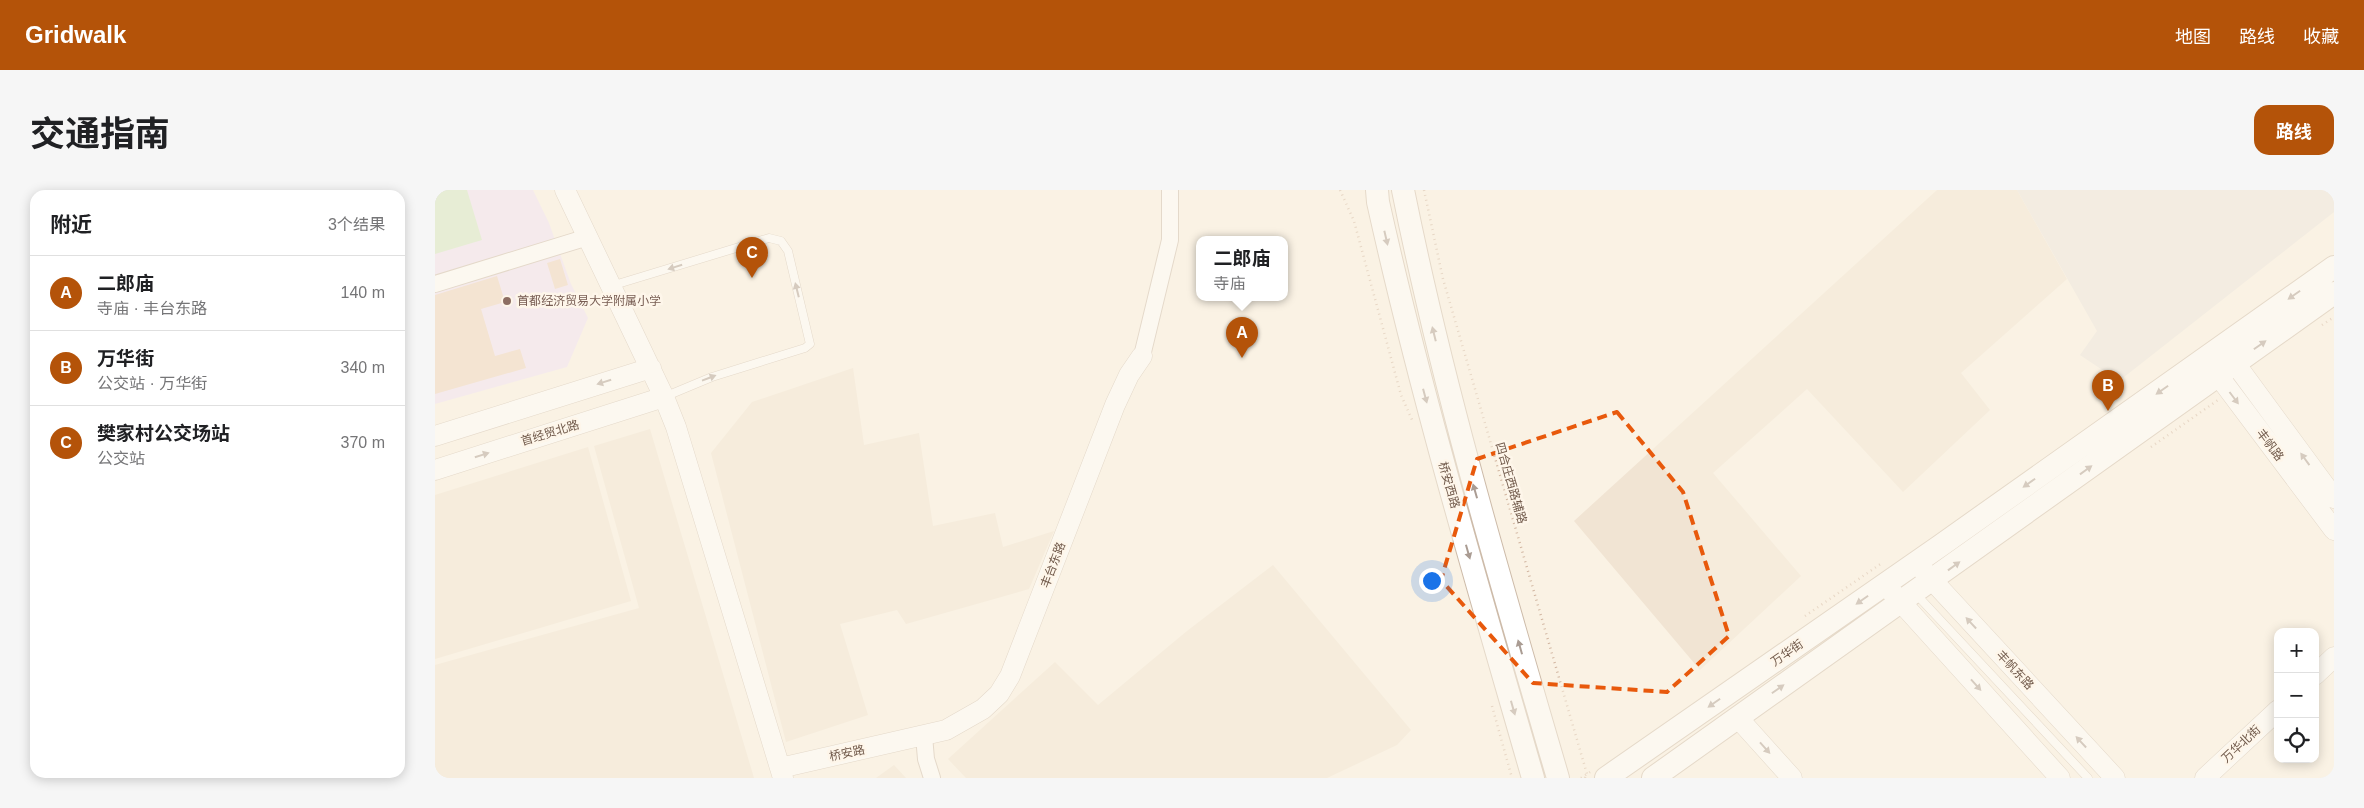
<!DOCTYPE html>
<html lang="zh">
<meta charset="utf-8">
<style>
body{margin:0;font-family:Helvetica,"Noto Sans SC",sans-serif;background:#f6f6f6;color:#202124}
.controls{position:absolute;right:15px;bottom:15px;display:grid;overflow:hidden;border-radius:10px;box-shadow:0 2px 12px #0003}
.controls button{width:45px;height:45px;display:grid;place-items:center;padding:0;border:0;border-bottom:1px solid #e0e0e0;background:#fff;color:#202124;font:25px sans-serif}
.you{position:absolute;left:996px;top:390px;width:18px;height:18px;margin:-12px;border:4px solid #fff;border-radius:50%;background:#1a73e8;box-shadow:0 0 0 8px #1a73e833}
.badge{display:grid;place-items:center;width:32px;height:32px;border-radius:50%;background:#b45309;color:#fff;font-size:16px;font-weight:700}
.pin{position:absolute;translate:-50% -41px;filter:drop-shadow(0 1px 2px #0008)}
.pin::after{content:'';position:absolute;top:26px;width:18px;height:15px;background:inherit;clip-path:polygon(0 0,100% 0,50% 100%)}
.popup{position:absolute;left:761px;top:46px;width:92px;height:65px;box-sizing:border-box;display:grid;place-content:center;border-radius:10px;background:#fff;filter:drop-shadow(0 1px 4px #0005);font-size:16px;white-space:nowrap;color:#757577}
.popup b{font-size:19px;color:#202124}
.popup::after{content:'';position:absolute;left:50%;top:100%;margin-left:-10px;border:10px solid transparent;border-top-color:#fff}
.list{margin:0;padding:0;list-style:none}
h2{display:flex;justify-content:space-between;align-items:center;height:65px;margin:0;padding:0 20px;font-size:21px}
h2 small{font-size:16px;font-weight:400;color:#757577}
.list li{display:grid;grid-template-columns:32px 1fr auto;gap:15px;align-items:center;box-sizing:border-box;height:75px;padding:0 20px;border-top:1px solid #e0e0e0}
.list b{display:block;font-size:19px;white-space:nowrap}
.list p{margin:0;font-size:16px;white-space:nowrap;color:#757577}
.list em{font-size:16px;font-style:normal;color:#757577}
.icon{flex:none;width:28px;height:28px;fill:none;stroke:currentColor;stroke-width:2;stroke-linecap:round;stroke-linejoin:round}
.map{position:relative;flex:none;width:1899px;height:588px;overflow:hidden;border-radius:15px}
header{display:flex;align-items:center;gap:30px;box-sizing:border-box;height:70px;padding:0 25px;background:#b45309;color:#fff}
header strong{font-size:24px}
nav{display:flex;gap:28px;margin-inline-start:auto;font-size:18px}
.intro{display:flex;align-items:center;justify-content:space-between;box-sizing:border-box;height:120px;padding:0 30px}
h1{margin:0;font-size:35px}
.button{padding:12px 22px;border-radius:15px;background:#b45309;color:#fff;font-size:18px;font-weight:700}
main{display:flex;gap:30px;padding:0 30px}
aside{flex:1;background:#fff;border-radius:15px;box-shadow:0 2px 12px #0003}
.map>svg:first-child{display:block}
.residential{fill:#f1e4d3}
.industrial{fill:#eae4de}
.education{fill:#efe1f6}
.green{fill:#d0e7c3}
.building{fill:#eed2bd}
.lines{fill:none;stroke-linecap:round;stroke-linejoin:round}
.service-casing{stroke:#cbbaab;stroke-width:9}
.minor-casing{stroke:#cbbaab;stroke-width:18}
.tertiary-casing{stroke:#cbbaab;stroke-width:21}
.secondary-casing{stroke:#cdbba9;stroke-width:24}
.path{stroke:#d2b6a1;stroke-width:2.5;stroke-dasharray:1 4;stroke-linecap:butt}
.service{stroke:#fff;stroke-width:8}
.minor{stroke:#fff;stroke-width:16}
.tertiary{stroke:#fff;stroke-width:20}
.secondary{stroke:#fff;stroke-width:22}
.oneway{fill:#aa9c93}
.marked{fill:none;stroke:#e8590c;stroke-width:4;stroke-dasharray:10 6;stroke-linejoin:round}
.education-dot{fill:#8d6e63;stroke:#fef6ea;stroke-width:2}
.labels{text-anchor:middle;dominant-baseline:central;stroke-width:5;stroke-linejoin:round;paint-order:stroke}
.education-label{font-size:12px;fill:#785e54;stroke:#fef6ea;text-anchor:start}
.street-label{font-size:12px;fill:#715a4b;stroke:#fef6ea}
</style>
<header>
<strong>Gridwalk</strong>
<nav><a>地图</a><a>路线</a><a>收藏</a></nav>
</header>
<div class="intro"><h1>交通指南</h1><a class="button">路线</a></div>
<main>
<aside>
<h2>附近<small>3个结果</small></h2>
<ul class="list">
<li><span class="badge">A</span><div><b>二郎庙</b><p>寺庙 · 丰台东路</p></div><em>140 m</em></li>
<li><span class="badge">B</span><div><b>万华街</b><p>公交站 · 万华街</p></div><em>340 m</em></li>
<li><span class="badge">C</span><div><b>樊家村公交场站</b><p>公交站</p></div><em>370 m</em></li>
</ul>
</aside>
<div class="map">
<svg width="1899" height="588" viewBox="0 0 1899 588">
<rect width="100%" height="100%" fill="#faf2e4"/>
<path class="residential" d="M1502,0h80l50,89 -106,94 29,37 -87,82 -96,-103 -94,84 88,103 -101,94 -126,-149z
M418,178l11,77 55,-12 14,93 62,-13 8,34 51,-16 -25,58 -123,35 -9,-14 -57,14 28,91 -82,27 -75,-289 41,-51z
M215,239l104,349h-319v-113l204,-57 -45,-162z
M153,257l43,154 -196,58v-164z
M838,375l138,165 -14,15 -70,33h-361l-18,-19 107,-97 43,43 89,-74z
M459,575l12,13h-30z"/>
<path class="industrial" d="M1582,0h317v22l-215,169 -39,-26 17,-24z"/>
<path class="education" d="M0,0h98l16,33 22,61 17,34 -21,49 -132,37z"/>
<path class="green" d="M0,0h32l15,50 -47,14z"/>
<path class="building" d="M125,69l8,26 -13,4 -8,-26z
M62,86l8,26 -24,7 14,47 25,-7 6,19 -91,26v-99z"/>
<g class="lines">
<g class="service-casing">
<path id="service" d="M176,96l158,-48 12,3 7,10 22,93 -5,4 -93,29 -48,20
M1480,403l173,185"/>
</g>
<g class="minor-casing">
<path id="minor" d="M0,94l153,-47
M707,166l28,-116v-50
M489,546l2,23 6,19"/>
</g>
<g class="tertiary-casing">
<path id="tertiary" d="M130,0l99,207 12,30 104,341
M1791,161l108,147
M1773,172l126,168
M0,246l216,-68
M0,280l229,-73
M1486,378l194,210
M1454,399l171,189
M1880,485l19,-18
M1303,528l54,60
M348,588l-3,-10 166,-38 37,-21 16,-15 11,-18 105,-271 14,-30 13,-19
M1770,588l73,-68"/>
</g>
<g class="secondary-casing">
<path id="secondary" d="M942,0l1,12c43,194 100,385 155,576
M968,0c40,199 98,393 155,588
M1171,588l334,-232 394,-279
M1218,588l681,-485"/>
</g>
<path class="path" d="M905,0l14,31 47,174 12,27
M989,0l19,89 144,495 -2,4
M1887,135l12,-8
M1716,257l67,-47
M1370,426l77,-53
M1057,516l20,72
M1146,588l9,-6"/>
<use href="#service" class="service"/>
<use href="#minor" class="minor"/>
<use href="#tertiary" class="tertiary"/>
<use href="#secondary" class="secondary"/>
</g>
<defs><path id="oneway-solid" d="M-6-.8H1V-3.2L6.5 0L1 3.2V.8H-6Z" transform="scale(1.25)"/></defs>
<g class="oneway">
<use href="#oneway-solid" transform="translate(951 48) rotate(77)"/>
<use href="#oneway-solid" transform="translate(240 77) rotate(163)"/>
<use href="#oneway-solid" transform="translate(362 100) rotate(-104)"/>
<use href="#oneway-solid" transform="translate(1859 105) rotate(145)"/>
<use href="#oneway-solid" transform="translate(999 144) rotate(-104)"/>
<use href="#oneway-solid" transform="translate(1825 155) rotate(-35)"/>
<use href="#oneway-solid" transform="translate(274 188) rotate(-21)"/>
<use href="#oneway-solid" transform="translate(169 192) rotate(163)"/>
<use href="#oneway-solid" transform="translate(1727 200) rotate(145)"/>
<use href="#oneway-solid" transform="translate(990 206) rotate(75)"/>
<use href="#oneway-solid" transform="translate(1799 208) rotate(53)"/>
<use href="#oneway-solid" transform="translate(47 265) rotate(-17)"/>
<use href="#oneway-solid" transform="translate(1870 269) rotate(-126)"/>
<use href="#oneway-solid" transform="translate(1651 280) rotate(-36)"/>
<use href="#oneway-solid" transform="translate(1594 293) rotate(145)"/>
<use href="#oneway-solid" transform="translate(1040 301) rotate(-106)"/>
<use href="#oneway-solid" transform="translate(1033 362) rotate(74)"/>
<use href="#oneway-solid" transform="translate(1519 376) rotate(-36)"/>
<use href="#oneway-solid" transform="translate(1427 410) rotate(145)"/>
<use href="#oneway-solid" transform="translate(1536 433) rotate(-133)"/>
<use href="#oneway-solid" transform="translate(1085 457) rotate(-106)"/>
<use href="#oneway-solid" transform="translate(1541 495) rotate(48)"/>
<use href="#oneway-solid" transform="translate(1343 499) rotate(-35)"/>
<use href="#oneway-solid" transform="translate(1279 513) rotate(145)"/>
<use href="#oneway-solid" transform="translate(1078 518) rotate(74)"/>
<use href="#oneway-solid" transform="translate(1646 552) rotate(-133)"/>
<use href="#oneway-solid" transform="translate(1330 558) rotate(48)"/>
</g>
<path d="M0 0H1899V588H0ZM1182,222l66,80 46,144 -62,56 -134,-9 -92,-103 36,-121z" fill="#faf2e4" fill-opacity=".55" fill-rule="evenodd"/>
<path class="marked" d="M1182,222l66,80 46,144 -62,56 -134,-9 -92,-103 36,-121z"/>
<circle class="education-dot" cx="72" cy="111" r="5"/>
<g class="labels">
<g class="education-label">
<text x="82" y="111">首都经济贸易大学附属小学</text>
</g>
<g class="street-label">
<text transform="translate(115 243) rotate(-17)">首经贸北路</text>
<text transform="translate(1835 255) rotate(53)">丰帆路</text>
<text transform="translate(1076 293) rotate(74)">四合庄西路辅路</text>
<text transform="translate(1014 295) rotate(74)">桥安西路</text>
<text transform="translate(618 375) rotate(-69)">丰台东路</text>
<text transform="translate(1352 463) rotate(-35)">万华街</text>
<text transform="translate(1580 480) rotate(47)">丰帆东路</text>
<text transform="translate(1806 554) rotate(-43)">万华北街</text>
<text transform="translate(412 563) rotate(-12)">桥安路</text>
</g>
</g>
</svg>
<div class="controls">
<button>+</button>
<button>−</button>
<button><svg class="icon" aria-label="locate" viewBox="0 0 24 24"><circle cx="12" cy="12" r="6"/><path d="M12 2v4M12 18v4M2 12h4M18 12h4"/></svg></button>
</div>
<div class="you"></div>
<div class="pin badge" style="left:807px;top:168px">A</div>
<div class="popup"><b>二郎庙</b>寺庙</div>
<div class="pin badge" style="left:1673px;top:221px">B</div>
<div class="pin badge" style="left:317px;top:88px">C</div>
</div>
</main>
